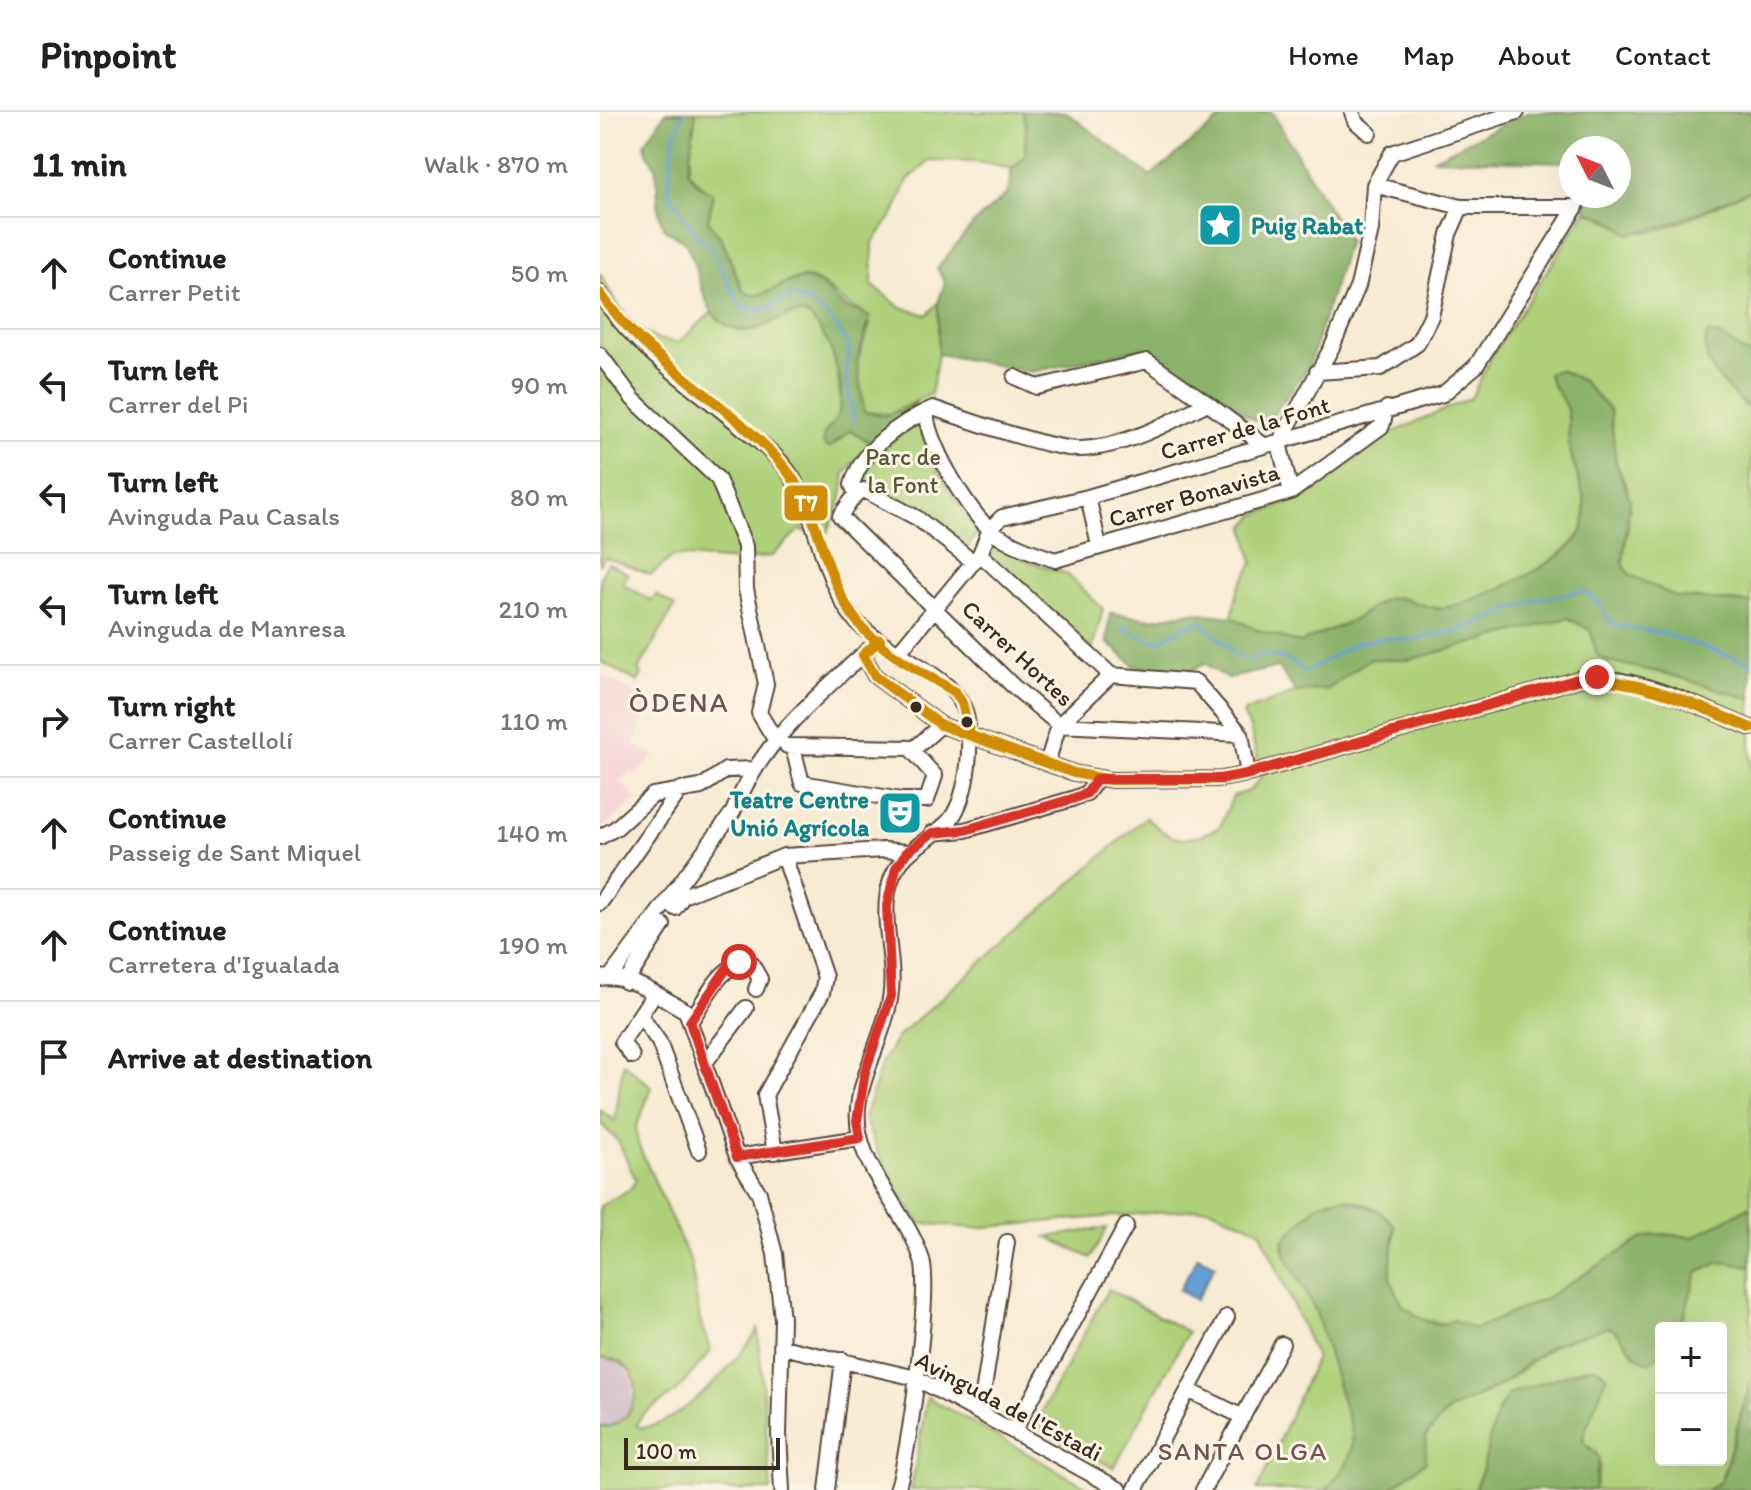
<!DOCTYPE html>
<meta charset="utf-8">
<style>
body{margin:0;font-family:Itim,sans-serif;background:#f2f2f2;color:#202124}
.controls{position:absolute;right:24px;bottom:24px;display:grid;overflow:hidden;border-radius:8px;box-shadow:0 8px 32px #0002}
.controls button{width:72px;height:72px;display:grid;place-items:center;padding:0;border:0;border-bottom:2px solid #e0e0e0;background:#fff;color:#202124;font:40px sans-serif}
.compass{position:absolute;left:959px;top:24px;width:72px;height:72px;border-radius:50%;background:#fff;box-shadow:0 8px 32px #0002;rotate:312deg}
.scale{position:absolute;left:24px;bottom:20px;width:156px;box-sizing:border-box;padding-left:8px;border:4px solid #3b2a1e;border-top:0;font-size:22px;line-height:28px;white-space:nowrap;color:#3b2a1e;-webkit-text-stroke:6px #fcf5e5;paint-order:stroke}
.stop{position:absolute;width:24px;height:24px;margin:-18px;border:6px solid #d93025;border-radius:50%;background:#fff}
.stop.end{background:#d93025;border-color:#fff;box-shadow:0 2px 8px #0008}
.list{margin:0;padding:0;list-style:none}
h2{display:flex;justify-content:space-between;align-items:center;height:104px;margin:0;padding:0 32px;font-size:34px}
h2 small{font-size:26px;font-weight:400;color:#757577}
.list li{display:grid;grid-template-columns:52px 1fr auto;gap:24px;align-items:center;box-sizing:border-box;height:112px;padding:0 32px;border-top:2px solid #e0e0e0}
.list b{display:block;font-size:30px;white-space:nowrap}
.list p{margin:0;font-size:26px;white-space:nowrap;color:#757577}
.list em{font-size:26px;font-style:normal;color:#757577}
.icon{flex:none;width:44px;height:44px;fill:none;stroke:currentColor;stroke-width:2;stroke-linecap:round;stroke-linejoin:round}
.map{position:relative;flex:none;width:1151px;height:1378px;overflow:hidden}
header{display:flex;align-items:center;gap:48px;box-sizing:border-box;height:112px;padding:0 40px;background:#fff;border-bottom:2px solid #e0e0e0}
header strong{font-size:38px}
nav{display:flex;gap:44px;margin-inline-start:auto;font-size:28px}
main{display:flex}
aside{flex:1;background:#fff}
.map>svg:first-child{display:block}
.built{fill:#f6cfd6}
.industrial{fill:#d1bdc9}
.green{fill:#add079;stroke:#747d4c;stroke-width:2}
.forest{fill:#8ab269;stroke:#626e44;stroke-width:2}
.water{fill:#659fd4;stroke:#506479;stroke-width:2}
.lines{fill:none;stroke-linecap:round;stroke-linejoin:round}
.stream{stroke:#659fd4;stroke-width:3}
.minor-casing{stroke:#574739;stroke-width:18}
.minor{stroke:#fff;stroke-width:14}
.bus-1-casing{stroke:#fcf5e5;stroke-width:16}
.bus-1{stroke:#d18d06;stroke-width:10}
.route{stroke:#d93025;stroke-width:10}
.bus-dot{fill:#3b2a1e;stroke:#fcf5e5;stroke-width:3}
.labels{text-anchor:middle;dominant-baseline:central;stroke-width:6;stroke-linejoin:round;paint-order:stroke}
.culture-label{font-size:24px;font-weight:bold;fill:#0d838f;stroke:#fcf5e5;text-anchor:start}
.street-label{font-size:24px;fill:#3b2a1e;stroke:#fcf5e5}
.park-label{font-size:24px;fill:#585435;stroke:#fcf5e5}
.neighbourhood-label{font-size:26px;letter-spacing:2px;fill:#725155;stroke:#fcf5e5}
.quarter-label{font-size:28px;letter-spacing:2px;fill:#725155;stroke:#fcf5e5}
.line-badge{stroke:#fcf5e5;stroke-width:3}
.badge-label{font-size:22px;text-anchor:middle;font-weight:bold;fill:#fff}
</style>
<header>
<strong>Pinpoint</strong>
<nav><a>Home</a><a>Map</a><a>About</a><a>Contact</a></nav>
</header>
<main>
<aside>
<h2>11 min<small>Walk · 870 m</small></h2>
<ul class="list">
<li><svg class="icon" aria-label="ahead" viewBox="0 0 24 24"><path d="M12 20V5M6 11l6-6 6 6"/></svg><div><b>Continue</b><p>Carrer Petit</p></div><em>50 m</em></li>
<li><svg class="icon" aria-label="left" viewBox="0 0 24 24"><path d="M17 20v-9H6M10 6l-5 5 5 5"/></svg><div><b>Turn left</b><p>Carrer del Pi</p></div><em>90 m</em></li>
<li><svg class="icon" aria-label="left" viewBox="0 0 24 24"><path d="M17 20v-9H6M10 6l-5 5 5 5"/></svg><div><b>Turn left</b><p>Avinguda Pau Casals</p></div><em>80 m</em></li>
<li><svg class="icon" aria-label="left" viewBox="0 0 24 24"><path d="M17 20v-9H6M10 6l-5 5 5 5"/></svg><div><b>Turn left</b><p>Avinguda de Manresa</p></div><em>210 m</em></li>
<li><svg class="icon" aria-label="right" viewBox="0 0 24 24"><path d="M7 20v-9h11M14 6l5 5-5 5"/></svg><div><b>Turn right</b><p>Carrer Castellolí</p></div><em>110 m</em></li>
<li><svg class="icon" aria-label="ahead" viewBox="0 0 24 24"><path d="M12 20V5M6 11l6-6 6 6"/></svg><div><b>Continue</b><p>Passeig de Sant Miquel</p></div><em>140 m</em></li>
<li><svg class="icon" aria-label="ahead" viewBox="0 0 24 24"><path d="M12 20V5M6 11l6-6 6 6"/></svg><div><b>Continue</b><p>Carretera d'Igualada</p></div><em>190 m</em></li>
<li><svg class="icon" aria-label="arrive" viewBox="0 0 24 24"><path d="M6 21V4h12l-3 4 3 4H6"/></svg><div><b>Arrive at destination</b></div></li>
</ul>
</aside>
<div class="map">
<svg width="1151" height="1378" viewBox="0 0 1151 1378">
<rect width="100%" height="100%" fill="#fcf5e5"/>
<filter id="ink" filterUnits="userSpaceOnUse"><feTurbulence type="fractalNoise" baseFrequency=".0125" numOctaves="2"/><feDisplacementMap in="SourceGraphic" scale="16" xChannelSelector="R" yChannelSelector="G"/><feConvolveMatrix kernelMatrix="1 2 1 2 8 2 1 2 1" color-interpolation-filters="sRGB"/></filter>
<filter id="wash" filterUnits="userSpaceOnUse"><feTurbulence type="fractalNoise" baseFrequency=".006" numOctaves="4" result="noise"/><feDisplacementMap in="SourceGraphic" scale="32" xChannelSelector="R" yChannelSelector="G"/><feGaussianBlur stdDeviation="1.8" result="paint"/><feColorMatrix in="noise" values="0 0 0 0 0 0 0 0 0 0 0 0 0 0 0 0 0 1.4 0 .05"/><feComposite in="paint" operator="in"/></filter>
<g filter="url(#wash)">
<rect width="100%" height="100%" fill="#f7ebd3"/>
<path class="built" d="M0,562l50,28 -16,42 21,11 -19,20 -6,-4 -10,10 17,18 -37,31z"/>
<path class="industrial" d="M0,1245l24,8 9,19 -1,28 -19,15h-13z"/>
<path class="green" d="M96,0h327l3,14 -1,31 -13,12 -34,-7 -48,-1 -22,19 -14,33 -21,29 -1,43 28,22 27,8 11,-12v51l-7,40 -41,20 -26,-2 -7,-50 13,-38 -8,-13c-23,-5 -35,-34 -60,-33 -20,1 -40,26 -59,13l-22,-53 -13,-17 5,-22 -25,-28z
M1151,78v166l-10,-5 -34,9 15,23 29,28v192l-76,-6 -46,-23 -6,-11 5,-38 -1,-38 -11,-24 -6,-52 -50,-41 -12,4c3,13 12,19 17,31 6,14 2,28 4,42 5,26 20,51 15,78 -5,31 -114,83 -143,83 -18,1 -35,-14 -54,-9 -14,4 -24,16 -36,22 -17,8 -34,15 -51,22l-43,-13 -25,-13 6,-28 15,-26 -8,-36 11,-13 51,-18 82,-62 82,-36 21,-43 94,-144c19,6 33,19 53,21 27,3 85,-32 112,-42z
M0,161c18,33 38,71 79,69l33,-30c38,40 51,5 89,1 32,11 38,59 39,88 0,15 -6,29 -6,44l17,-15 19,13 -25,30 -3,25 -15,36 -28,-4 -27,26 -35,5 -64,-5 -22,19 -46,-18 -5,7z
M317,309l23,55 38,56 -13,20 -48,-40 -56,-33 5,-16z
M398,428l27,20 42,14 36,35 -11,41 -105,-96z
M8,451l20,11 -5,10 29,17 4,-6 19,11 -37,65 4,3 -4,8 -38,-21v-83z
M968,506l23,12 6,25 10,6 60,13 84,25v507l-57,31 -30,-3 -21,4 -99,61 -69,30c-33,-11 -83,1 -85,-55 0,-17 7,-33 4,-50 -15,-17 -44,-30 -66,-24l-40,35 -5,12 33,65 36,120c4,24 -11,41 -26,58h-69l59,-132 -56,-128 -51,-22 -235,20 -54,-5 -32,-47 -24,-58 18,-55 15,-26 249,-220c29,28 38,26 74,10l13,-31 16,-5 13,-14 -12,-49 -7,-14 3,-3 50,-19 32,-3 41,-30 39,1z
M23,951l29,24 -16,41 2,16 53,119 9,57 11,31 -35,41 -34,23 -6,10 5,3c39,-3 98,-67 117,-99l13,161h-171v-63c36,1 49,-50 19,-65 -5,-3 -13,-3 -19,-5v-151l30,-17 6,-9 -18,-39 -18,-18v-13l15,11z
M507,1116l-16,30 -44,-21z
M1120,1150l31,4v114l-31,102 -13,8h-113l6,-24 -4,-15 -12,-8 -1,-7 24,-60 -5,-6 -13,-3 -78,26 -13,17 -12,50 -12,30h-85c19,-24 38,-15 37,-54 18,-30 42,-32 70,-48 29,-17 80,-73 120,-58l19,25 20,4 6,-6v107h60v-132h-41l17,-55z
M508,1177l80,43 -74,136 -80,-42z
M327,1285l165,93h-181z"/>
<path class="forest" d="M66,0h30l-8,59 10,14 15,8 -5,28 13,17 22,53c21,15 42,-16 65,-12 19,3 24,21 39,29 9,4 16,2 23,10l-13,44 7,50 20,4 32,-13 -3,8 -43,32 -19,-13 -22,18 -5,-3c-5,-14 11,-19 15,-32 8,-30 -9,-78 -32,-98 -26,-8 -43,24 -75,13 -32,-11 -31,-59 -46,-84 -6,-9 -18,-8 -23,-18 -9,-18 -2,-43 -9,-61 -3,-8 -9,-12 -9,-22z
M423,0h43l84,64 79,-64h43l76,129 -39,125 -44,60 -125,-77 -108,23 -94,-18v-51l7,-20 -8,-15 37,-45 34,-30 4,-24 13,-12 1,-31z
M928,0h223v78l-83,35 -39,9 -20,-15 -23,-8 -1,-15h34v-48h-48v14l-139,-3z
M1107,221l12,2 32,21v55c-21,-20 -54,-45 -44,-78z
M960,258l23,11 27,30 6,52 14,37 -7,63 6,11 46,23 76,6v96l-84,-25 -60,-13 -10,-6 -7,-25 -22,-12 -160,42 -39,-1 -41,30 -32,3 -18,-25 -51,12 -22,-16 -19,10 -51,-7 -28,-24 3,-29 41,6 41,-7 40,5 25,13 43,13 54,-23 31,-21 13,-2 40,12 14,-3c31,-8 127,-48 132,-81 5,-27 -9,-53 -15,-78 -2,-12 2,-25 -2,-37 -4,-14 -16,-22 -19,-37z
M743,1086l34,12 17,14 -4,54 13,28 24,16 16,3 10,-5 22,9 69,-30 99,-61 13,-4 38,3 57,-31v60l-31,-4 -23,11 -17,55h-19v25l-12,10c-19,-5 -22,-29 -41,-36l-57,18 -51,40 -54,27 -20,24v25l-37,29h-63c15,-17 30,-34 26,-58l-36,-120 -31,-58 -2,-14 37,-37z
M989,1255h7l11,9 -24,60 1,7 15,15 -5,32h-120c17,-30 12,-72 37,-97z
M1151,1268v110h-44l13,-8 6,-13z"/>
<path class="water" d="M598,1144l17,9 -19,35 -17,-10z"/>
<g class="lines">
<path class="stream" d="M84,0l-10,25 -6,54 28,45 14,9 31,63 23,2 25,-14c25,3 52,29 60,53l-3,30 8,42
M521,515c54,28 34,6 80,-6l38,36 13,3c19,-10 38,-1 54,12l50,-29 27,-5 30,2 50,-11 75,-30 46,-8 15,13 13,20 52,10 87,29"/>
</g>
</g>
<g filter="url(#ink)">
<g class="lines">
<g class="minor-casing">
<path id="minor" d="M752,0l3,9 14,12
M774,73l87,22h115
M0,181c30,52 97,96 143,135 15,13 33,26 45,43 31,44 32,105 66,148 24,30 95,54 109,87 12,27 6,92 -14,115 -21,22 -47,28 -58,59 -13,38 6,80 -1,119 -6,35 -24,66 -31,101 -11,62 46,105 63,160 9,31 -13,197 -25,230
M0,243l33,44 85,80 27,67 1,43 20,95 -7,29 17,28
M717,260l64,-4 36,-24 14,-28 18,-82 12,-27
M415,265l22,10 110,-26 60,42
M327,299c-4,26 43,104 65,120 19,14 40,21 63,29l236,-68 91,-66 5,-18
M691,380l-12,-49 53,-96 26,-61 13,-56 3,-45 18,-32 125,-41
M256,382l-4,-9c9,-35 49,-63 81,-77 31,11 119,42 148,41 44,-2 88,-26 126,-46l58,43
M488,385l11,49
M380,442l131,121 85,7 45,52 7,40
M372,449l-55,-43 -53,-28 -8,4 -16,22 172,169 47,40 182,9
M298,541l82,-99 10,-25 12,-12 86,-20 355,-103 33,-28 100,-159
M263,543l12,21 66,49 133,48 37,7 110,-1 27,-5 331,-95c59,-6 118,28 172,49
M187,634l128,2 26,-23
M193,636l9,35 99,17h26l8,-24 -25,-28
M447,651l12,-38 52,-50
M332,721l33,-3 107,-31 15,-6 10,-14
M0,725l16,-9 37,-33 48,-8 25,-17 29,-1
M0,791l81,-114
M75,796l8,-12 101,-40 100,-6 23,2
M11,864l122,-164c26,-67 83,-116 136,-163
M0,866c28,-5 62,20 86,33l51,146 22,36 16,61 7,65 -3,115 3,56
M26,870l37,-57
M54,882l-14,21 19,27 40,109
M90,910c15,-21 32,-63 61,-59l9,16 -4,10
M32,944l-10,-14 18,-27
M104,952l42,-56
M175,1040l-10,-57 57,-102 3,-16 -41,-121
M137,1045l123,-19
M182,1235l134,31 204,112
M588,1278l55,27
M380,1301l27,-171
M414,1319l112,-205
M227,1378l16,-130
M535,1378l92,-173
M603,1378l79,-146"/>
</g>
<use href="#minor" class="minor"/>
<g class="bus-1-casing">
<path id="bus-1" d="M0,181c49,72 130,108 185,175 35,43 37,103 68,148 23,34 68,55 102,76l7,11 8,31
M280,528l-17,15 12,21 66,49 133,48 37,7 110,-1 27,-5 331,-95c62,-1 116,26 172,49"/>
</g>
<use href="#bus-1" class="bus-1"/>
</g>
</g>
<g class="lines" filter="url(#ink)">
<path class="route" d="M139,850l-12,6 -37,54 47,135 123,-19 -3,-17 8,-49 26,-76 -4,-90 9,-38 11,-16 25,-19 33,-3 107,-31 15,-6 10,-14h124l27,-5 331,-95 18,-2"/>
</g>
<defs>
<g id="sight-square" transform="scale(2.3)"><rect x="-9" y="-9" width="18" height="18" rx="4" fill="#0f9aa8" stroke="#fcf5e5"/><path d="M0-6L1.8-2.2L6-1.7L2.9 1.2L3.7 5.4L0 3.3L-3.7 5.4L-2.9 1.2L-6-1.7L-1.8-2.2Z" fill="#fff"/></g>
<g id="theatre-square" transform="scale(2.3)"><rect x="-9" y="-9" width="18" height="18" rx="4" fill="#0f9aa8" stroke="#fcf5e5"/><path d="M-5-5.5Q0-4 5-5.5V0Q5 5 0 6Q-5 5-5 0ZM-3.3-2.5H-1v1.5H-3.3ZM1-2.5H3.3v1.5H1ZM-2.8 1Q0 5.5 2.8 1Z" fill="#fff"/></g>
</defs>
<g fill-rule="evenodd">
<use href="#sight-square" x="620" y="113"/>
<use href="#theatre-square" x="300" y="701"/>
</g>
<g class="bus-dot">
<circle cx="316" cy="595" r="7"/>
<circle cx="367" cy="610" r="7"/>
</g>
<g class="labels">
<g class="culture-label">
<text x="651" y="113">Puig Rabat</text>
<text x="269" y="687" text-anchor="end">Teatre Centre<tspan x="269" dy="28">Unió Agrícola</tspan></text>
</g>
<g class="street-label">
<text transform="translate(645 316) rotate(-16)">Carrer de la Font</text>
<text transform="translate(594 383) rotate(-16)">Carrer Bonavista</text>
<text transform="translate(418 541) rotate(43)">Carrer Hortes</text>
<text transform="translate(409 1294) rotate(28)">Avinguda de l'Estadi</text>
</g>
<g class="park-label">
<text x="303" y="344">Parc de<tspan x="303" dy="28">la Font</tspan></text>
</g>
<g class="neighbourhood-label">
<text x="643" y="1339">SANTA OLGA</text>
</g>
<g class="quarter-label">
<text x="79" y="590">ÒDENA</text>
</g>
</g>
<rect class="line-badge" x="183" y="372" width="46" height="38" rx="8" fill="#d18d06"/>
<g class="badge-label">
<text x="206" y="399">T7</text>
</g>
</svg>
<div class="controls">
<button>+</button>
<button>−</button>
</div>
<svg class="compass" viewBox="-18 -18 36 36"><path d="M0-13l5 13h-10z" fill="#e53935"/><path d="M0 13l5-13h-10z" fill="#757577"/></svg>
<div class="scale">100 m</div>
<div class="stop" style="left:139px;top:850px"></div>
<div class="stop end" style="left:997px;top:565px"></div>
</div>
</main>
